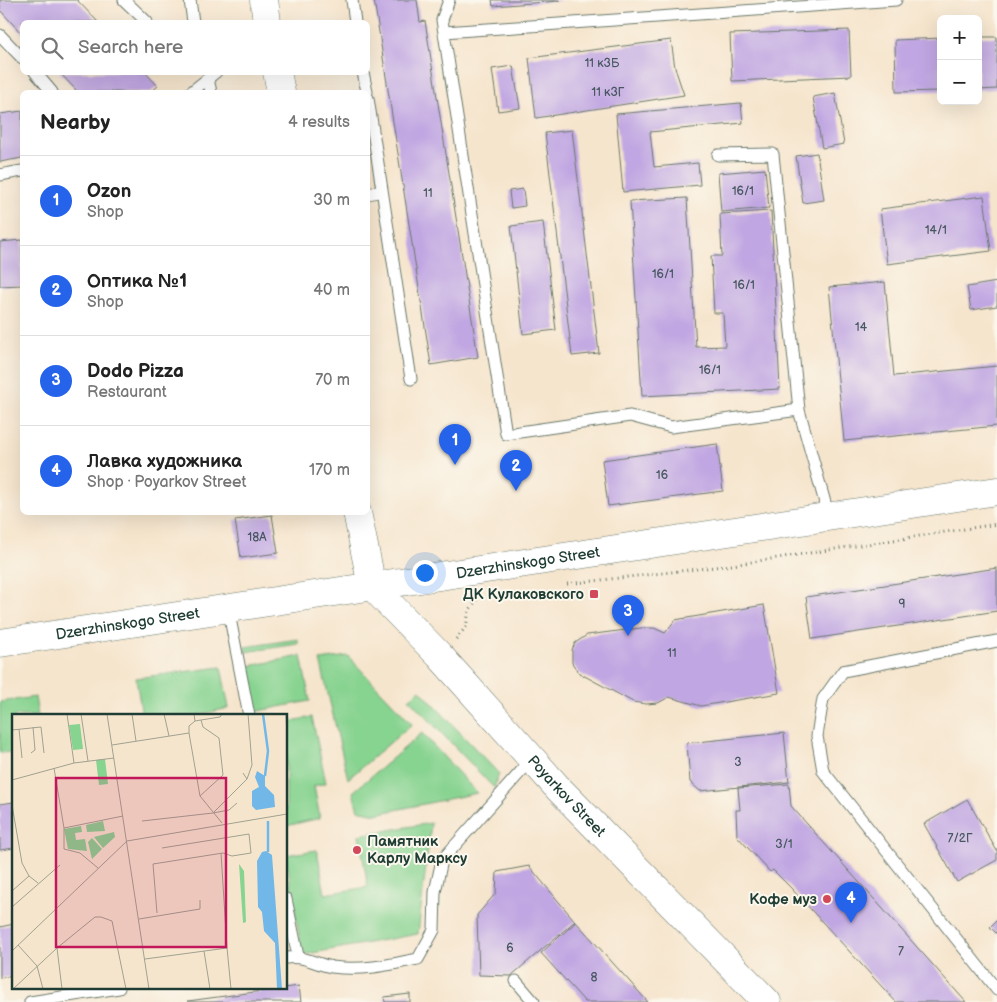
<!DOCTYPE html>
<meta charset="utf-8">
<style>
body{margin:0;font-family:"Balsamiq Sans",sans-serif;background:#f2f2f2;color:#222}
.controls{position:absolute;right:15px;top:15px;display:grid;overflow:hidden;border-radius:8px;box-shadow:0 5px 20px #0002}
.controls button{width:45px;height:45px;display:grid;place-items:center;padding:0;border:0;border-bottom:1px solid #e0e0e0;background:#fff;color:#222;font:25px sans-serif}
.you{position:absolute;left:424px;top:572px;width:18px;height:18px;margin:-12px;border:4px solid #fff;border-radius:50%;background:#1a73e8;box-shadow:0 0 0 8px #1a73e833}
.badge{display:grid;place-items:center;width:32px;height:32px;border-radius:50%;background:#2563eb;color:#fff;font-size:16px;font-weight:700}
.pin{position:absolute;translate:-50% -41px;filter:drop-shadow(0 1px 2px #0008)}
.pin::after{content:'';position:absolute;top:26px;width:18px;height:15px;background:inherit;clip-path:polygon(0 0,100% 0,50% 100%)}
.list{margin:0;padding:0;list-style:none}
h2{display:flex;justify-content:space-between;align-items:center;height:65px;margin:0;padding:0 20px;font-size:21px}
h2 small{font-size:16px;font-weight:400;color:#767676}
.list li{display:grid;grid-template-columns:32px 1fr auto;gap:15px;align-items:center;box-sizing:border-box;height:90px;padding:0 20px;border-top:1px solid #e0e0e0}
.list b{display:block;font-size:19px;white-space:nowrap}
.list p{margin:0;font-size:16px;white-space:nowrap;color:#767676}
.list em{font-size:16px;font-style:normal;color:#767676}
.icon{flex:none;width:28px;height:28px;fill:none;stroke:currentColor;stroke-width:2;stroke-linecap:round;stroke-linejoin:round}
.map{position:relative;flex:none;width:997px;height:1002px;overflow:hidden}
.search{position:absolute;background:#fff;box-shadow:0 5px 20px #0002;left:20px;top:20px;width:350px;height:55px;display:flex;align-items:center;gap:12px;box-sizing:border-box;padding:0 18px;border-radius:8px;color:#767676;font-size:19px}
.panel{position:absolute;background:#fff;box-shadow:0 5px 20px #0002;left:20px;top:90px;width:350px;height:425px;border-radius:8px}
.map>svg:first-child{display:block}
.green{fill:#87d390;stroke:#538862}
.building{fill:#c0a6e2}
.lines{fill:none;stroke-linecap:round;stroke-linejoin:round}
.lane-casing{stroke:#6a786a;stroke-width:13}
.secondary-casing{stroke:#6a786a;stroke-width:29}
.primary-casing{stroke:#6a786a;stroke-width:29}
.path{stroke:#6a786a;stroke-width:3;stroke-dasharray:1 4;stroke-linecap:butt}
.lane{stroke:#fff;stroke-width:11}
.secondary{stroke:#fff;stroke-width:28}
.primary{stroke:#fff;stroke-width:28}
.poi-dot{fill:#d1495b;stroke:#fbf7ec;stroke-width:2}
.labels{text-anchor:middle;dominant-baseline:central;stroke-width:4;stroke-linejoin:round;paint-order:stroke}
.number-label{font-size:12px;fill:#475760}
.street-label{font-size:15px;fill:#1f3d34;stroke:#fbf7ec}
.poi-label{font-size:15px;font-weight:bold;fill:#1f3d34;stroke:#fbf7ec;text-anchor:end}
.inset-river{fill:none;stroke:#71b8e8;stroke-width:2.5}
.inset-road{fill:none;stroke:#a0a290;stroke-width:1}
.view{fill:#c2185b;fill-opacity:0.15;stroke:#c2185b;stroke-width:2.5}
.inset-edge{fill:none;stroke:#1f3d34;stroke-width:2.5}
</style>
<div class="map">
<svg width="997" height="1002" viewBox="0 0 997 1002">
<rect width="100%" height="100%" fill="#fbf7ec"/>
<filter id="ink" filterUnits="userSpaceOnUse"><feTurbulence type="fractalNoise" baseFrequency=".02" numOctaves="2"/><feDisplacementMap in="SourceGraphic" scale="10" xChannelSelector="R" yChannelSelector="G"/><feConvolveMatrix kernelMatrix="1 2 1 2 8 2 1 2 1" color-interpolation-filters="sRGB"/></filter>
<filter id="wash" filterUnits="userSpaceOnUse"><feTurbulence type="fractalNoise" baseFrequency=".0096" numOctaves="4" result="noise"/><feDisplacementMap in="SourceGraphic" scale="20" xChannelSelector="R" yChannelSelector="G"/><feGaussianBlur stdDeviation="1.12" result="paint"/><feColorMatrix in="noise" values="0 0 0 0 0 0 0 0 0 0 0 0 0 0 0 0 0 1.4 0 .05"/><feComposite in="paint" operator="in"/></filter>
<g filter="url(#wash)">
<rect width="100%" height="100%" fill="#f6e5cd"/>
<path class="green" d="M298,639v5l-53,8v-5z
M301,656l9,45 -57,11 -9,-45z
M348,656l64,68 -64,55 -28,-119z
M221,667l8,41 -36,8h-51l-6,-38z
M420,690l79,84 -5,14 -85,-89z
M35,697l3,19h-24v36l-14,1v-51z
M312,717l14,66 -12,3 6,32 -34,8v-104z
M422,733l55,60 -101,21 -18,-4 -5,-18z
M431,823l-13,111 -116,21 -16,-100 31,-5 8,44 43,-7 -9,-52z"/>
<g id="blocks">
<path class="building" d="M0,0h77l21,22h-76v12l-22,-24z
M374,0h43l3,22 5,-1 53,336 -47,8z
M492,0h67v1l-66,5z
M849,30l2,46 -119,5 -2,-47z
M978,37h19v52l-19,1z
M941,38v53l-45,1 -1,-52z
M671,40l4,28 9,27 -148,23 -7,-60z
M513,66l7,42 -22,3 -6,-42z
M59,72h86l13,14 -7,6h-73z
M835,93l9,51 -22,4 -9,-51z
M741,103l2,20 -93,9 4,35 44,-4 2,22 -77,7 -7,-78z
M22,111v47l-22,4v-48z
M572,130l27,223 -27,3 -27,-223z
M817,153l7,47 -21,3 -7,-47z
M765,169l4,39 -48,4 -3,-39z
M523,189l2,17 -14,2 -2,-17z
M984,196l7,55 -104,13 -7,-55z
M687,198l9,149 29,-1 -2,-33h-9l-3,-57h11l-2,-42 51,-3 9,178 -138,7 -12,-195z
M543,222l13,108 -33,4 -12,-108z
M22,240v45l-22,1v-44z
M885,282l9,94 103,-10v60l-153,15 -15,-154z
M997,282v24l-26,4 -4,-23z
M717,444l6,47 -115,15 -6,-46z
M272,515l6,38 -37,5 -6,-38z
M997,568v43l-185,28 -6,-42z
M764,605l15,88 -78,13 -32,-9 -11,6 -12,1 -13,-2 -54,-29 -7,-10v-13l3,-7 12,-8 54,-7h13l11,5 10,-13z
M784,733l5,49 -89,9 -10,-9 -3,-39z
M789,784l2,22 175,196h-70l-105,-114 -18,-18 -3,2 -33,-36 -1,-26h4l-2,-22z
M967,799l30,52v9l-40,22 -33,-58z
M14,802v46l-14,2v-46z
M529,866l46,55 -64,55 -32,-1 -2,-60 19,-22 1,-21z
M997,920v14l-7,-7z
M576,922l72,80h-63l-44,-49z
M14,924v52l-14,2v-51z
M299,986l2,16h-113v-1z
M410,994v8h-25l-1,-5z"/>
</g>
</g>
<g filter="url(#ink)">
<use href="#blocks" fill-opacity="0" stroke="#6a786a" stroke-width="1"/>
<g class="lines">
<g class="lane-casing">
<path id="lane" d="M124,0l23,22
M190,0l3,22
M352,0l3,22
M449,0l-7,20 64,414 124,-18 41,11 128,-17
M444,32l452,-32
M0,35l22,23
M35,72l17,20
M363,72l4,20
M208,79l3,13
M191,92l25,-20
M368,98l43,281
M718,155l55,-1 26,256 30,107
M0,175l22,-4
M368,194l14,-3
M228,608l21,108
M997,641l-154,30 -20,28 -6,37 6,35 174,219
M286,899l12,57
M286,958c17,-3 29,6 46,9 30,4 57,-2 86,-8l16,-29 1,-38 7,-32 90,-101
M516,981l18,21
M30,1002l89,-14"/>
</g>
<g class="secondary-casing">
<g id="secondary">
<path d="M264,0l3,22"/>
<path d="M277,72l4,20"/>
<path id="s1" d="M357,512l15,74 67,69 119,133 209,214"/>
</g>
</g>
<g class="primary-casing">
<g id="primary">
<path id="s2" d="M0,643l997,-152"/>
</g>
</g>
<path class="path" d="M567,584l165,-19 265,-41
M456,639l10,-12 3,-16 12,-18"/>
<use href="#lane" class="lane"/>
<use href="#secondary" class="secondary"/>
<use href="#primary" class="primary"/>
</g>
</g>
<g class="poi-dot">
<rect x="589" y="589" width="10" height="10" rx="2.5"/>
<circle cx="357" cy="850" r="5"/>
<circle cx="827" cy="899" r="5"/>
</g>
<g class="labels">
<g class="number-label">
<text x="602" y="63">11 к3Б</text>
<text x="608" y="92">11 к3Г</text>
<text x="743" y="191">16/1</text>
<text x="428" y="193">11</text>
<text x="936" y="230">14/1</text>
<text x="663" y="274">16/1</text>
<text x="744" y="285">16/1</text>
<text x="861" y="327">14</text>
<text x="710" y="370">16/1</text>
<text x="662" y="475">16</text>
<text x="257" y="537">18А</text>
<text x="902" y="604">9</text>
<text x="672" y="653">11</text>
<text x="738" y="762">3</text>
<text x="960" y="838">7/2Г</text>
<text x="784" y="844">3/1</text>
<text x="510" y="948">6</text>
<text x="901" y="951">7</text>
<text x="594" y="977">8</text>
</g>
<g class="street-label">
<text stroke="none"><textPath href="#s2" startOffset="534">Dzerzhinskogo Street</textPath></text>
<text stroke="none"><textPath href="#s2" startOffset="129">Dzerzhinskogo Street</textPath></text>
<text stroke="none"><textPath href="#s1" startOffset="362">Poyarkov Street</textPath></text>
</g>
<g class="poi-label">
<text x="584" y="594">ДК Кулаковского</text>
<text x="367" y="841" text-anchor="start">Памятник<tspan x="367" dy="17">Карлу Марксу</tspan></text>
<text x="817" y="899">Кофе муз</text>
</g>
</g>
<g transform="translate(12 714)">
<rect width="275" height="275" fill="#f6e5cd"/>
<path d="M68,10l3,25 -10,1 -4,-25zM93,45l3,25 -9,1 -3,-25zM91,107l2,10 -18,1 -1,-7zM69,112l1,6 -7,1 1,7 9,-1 2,12 -19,-2 -4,-20zM102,118l1,5 -12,11 -9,-11zM80,124l10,11 -10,10 -4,-17zM227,150l5,7 2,51 -3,1z" fill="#87d390"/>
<path d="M245,57l8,5v10l9,9 1,12 -19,3 -4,-4v-15l7,-4 -4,-10zM254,137l6,4 10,134h-5l-2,-46 -11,-12 -2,-19 -4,-5 -1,-46 5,-9z" fill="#71b8e8"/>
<path class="inset-river" d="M251,0l5,37 -3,25M256,107v31"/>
<path class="inset-road" d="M55,0l7,49M69,0l7,47M95,0l42,275M120,0l4,27M152,0l5,22M274,0l1,25M189,6l19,-3 2,-3M183,7l6,-1 2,7 16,11 4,37 -23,21 22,27M7,15l3,29M0,16l29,-3 3,26M177,19l11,63M100,31l77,-12v-7l6,-5 -1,-7M19,39l4,-3 -2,-23M42,54l10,60v21l16,4 18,15M235,65l5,-14 -4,-51M0,66l62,-17 40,-5M225,89l-8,7 -16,3 34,-34 -4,-6M0,91l10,58 7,13M130,107l71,-8M52,114l59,-12M115,127l160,-27M209,139l6,95M0,177l17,-15 9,7M0,193l48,-42M145,199l-4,-49 70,-11 9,3 19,-3 -2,-19 -87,14M127,205l61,-10v-9M6,231l19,21 6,23M45,234l5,41M0,237l115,-110M192,237l6,38M133,245l82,-11 4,41M1,275l44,-41 38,-31h6l11,4 14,68"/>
<path class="view" d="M44,64h170v169h-170z"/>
<rect width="275" height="275" class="inset-edge"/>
</g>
</svg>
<div class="controls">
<button>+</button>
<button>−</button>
</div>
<div class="you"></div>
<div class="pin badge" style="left:455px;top:465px">1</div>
<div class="pin badge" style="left:516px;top:491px">2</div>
<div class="pin badge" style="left:628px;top:636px">3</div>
<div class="pin badge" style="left:851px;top:923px">4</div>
<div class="search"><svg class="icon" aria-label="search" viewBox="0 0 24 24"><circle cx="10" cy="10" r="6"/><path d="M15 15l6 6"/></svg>Search here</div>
<section class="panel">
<h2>Nearby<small>4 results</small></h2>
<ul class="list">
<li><span class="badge">1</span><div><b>Ozon</b><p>Shop</p></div><em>30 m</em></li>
<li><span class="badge">2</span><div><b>Оптика №1</b><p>Shop</p></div><em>40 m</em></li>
<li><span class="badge">3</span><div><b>Dodo Pizza</b><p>Restaurant</p></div><em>70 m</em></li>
<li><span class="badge">4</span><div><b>Лавка художника</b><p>Shop · Poyarkov Street</p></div><em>170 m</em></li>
</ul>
</section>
</div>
